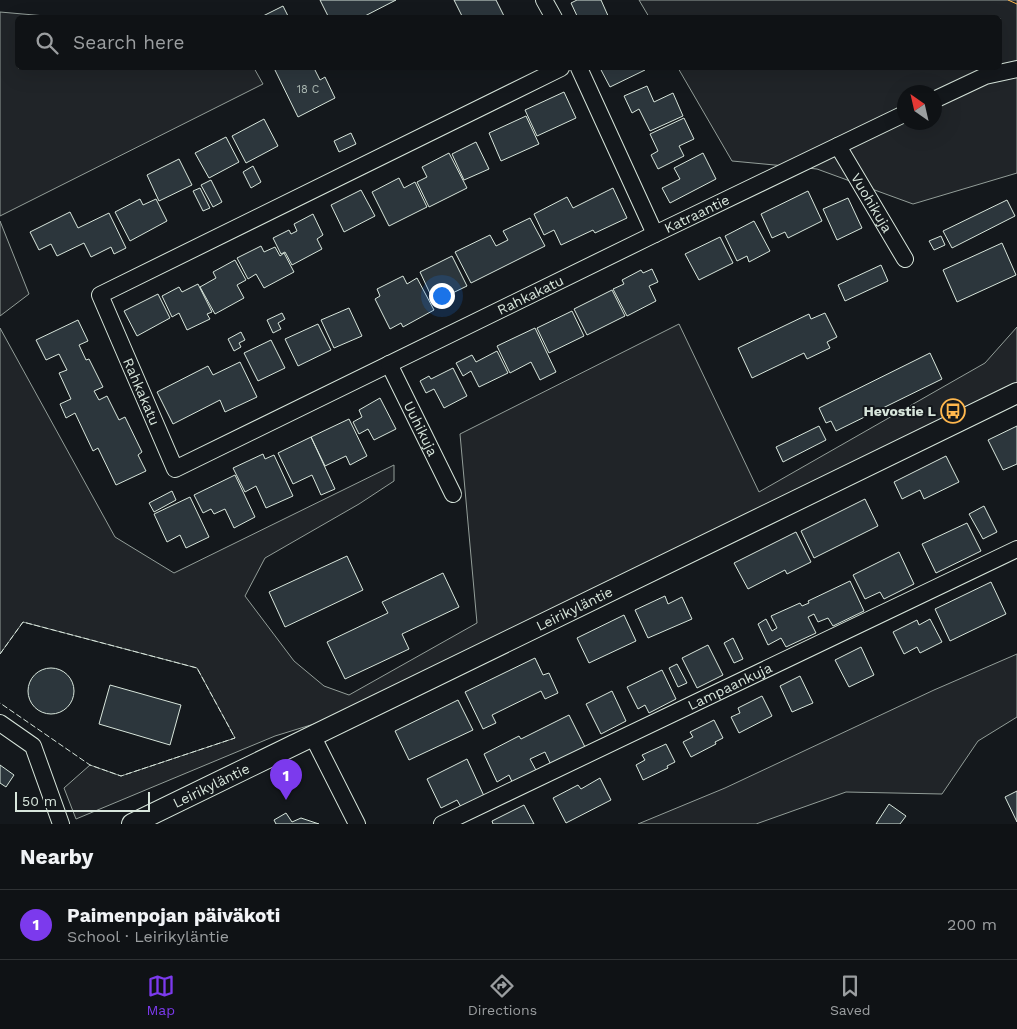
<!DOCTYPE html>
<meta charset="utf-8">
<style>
body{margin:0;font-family:"Work Sans",sans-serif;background:#1d2022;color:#f1f3f6}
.compass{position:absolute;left:897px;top:85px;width:45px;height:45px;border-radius:50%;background:#0f1215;box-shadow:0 5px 20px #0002;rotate:326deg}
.scale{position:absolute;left:15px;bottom:12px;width:135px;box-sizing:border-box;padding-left:5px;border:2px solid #d8e6dc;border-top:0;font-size:14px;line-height:18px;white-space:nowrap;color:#d8e6dc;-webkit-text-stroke:4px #14181c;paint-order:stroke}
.you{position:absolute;left:441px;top:295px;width:18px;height:18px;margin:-12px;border:4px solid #fff;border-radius:50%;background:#1a73e8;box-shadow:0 0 0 8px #1a73e833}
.badge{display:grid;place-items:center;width:32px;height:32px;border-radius:50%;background:#7c3aed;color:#fff;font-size:16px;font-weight:700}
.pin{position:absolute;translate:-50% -41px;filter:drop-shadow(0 1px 2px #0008)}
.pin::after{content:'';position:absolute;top:26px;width:18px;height:15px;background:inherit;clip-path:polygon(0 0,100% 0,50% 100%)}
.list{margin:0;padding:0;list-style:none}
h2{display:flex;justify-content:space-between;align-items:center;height:65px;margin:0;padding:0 20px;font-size:21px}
h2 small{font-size:16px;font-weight:400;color:#9b9ea0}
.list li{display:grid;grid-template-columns:32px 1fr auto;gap:15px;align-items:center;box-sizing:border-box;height:70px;padding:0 20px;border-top:1px solid #2f3234}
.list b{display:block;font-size:19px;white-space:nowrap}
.list p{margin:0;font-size:16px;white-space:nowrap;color:#9b9ea0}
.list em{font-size:16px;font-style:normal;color:#9b9ea0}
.icon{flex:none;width:28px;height:28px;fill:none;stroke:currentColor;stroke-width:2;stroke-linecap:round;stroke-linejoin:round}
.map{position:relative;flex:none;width:1017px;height:824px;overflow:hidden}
.search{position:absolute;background:#0f1215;box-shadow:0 5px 20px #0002;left:15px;right:15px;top:15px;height:55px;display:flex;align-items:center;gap:12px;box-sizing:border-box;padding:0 18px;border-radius:8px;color:#9b9ea0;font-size:19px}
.sheet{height:135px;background:#0f1215}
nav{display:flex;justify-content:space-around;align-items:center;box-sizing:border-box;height:70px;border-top:1px solid #2f3234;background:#0f1215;font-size:14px;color:#9b9ea0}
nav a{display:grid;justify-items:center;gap:2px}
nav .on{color:#7c3aed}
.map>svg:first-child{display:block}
.green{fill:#202428;stroke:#939e99;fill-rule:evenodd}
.building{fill:#2c363c;stroke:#d8e6dc}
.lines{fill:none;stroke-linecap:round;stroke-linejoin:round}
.minor-casing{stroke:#d8e6dc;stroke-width:18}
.tertiary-casing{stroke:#d8e6dc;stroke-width:22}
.minor{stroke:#14181c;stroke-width:16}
.tertiary{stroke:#14181c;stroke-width:20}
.fence{stroke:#d8e6dc;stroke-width:1;stroke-dasharray:6 2.5;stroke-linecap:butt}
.power{stroke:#ffb74d;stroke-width:1;stroke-dasharray:18 4 2.5 4;stroke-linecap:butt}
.labels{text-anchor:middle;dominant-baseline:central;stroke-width:4;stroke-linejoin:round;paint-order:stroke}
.number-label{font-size:11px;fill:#adbab4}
.street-label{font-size:14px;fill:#d8e6dc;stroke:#14181c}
.poi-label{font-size:14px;font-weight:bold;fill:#d8e6dc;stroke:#14181c;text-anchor:end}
</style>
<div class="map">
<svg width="1017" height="824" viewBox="0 0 1017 824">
<rect width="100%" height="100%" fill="#14181c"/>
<path class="green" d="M639,0h378v173l-104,31 -96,-35 -85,-8 -54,-93h322v-50l-351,-1zM904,92h30v30h-30z
M0,12l57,5 -39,1v50h236l9,16 -263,132z
M0,221l29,73 -29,22z
M679,324l80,168 226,-129 32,-36v60l-612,296 -91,41 -39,12 -199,83 -12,-31 26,-23 31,11 114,-38 -38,-70 -174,-46 -23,32v-326l115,209 59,36 220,-108v16l-35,23 -94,54 -20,38 49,65 30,25 25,9 128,-72 -17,-189z
M1017,654v63l-39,24 -36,53 -96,-2 -90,32h-118l87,-36 209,-98z"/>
<path class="building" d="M320,0h76l-35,18h-32z
M454,0h42l9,18h-42z
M577,0h24l8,18h-31l-7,-15z
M283,6l6,12h-30z
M274,68h40l6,12 5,-3 10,21 -37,19z
M600,68h43l2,2 -35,17z
M647,86l7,16 19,-9 10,23 -33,15 -11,-22 -7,4 -8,-17z
M564,92l12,26 -39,18 -12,-26z
M526,116l13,28 -38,17 -12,-28z
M684,118l10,21 -15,7 5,10 -26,13 -7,-14 7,-4 -8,-17z
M264,119l14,27 -32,17 -14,-27z
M351,133l5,11 -17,8 -5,-11z
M226,137l13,25 -30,16 -14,-25z
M476,142l13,27 -25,11 -12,-26z
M449,153l18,35 -38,19 -12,-25 10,-5 -5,-10z
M703,153l13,26 -46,24 -8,-15 18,-9 -6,-11z
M179,159l13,26 -33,16 -12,-26z
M253,166l8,16 -10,6 -8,-16z
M399,178l5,10 11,-6 12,25 -38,19 -17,-34z
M211,180l11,22 -9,5 -12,-22z
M200,188l10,20 -7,3 -10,-20z
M613,188l14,30 -32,15 -2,-3 -32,15 -7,-15 -10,5 -10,-21 33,-17 6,11z
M361,190l14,26 -31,16 -13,-27z
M808,191l14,30 -34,17 -3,-6 -13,6 -11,-24z
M848,198l14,30 -25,12 -14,-31z
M140,199l3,6 13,-6 11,22 -37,20 -15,-29z
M1007,200l8,16 -63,32 -9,-17z
M70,212l8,16 31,-15 17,35 -12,6 -3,-7 -20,10 -7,-14 -27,13 -6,-12 -12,6 -9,-18z
M313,214l10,21 -6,4 5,10 -30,16 -7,-13 -4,2 -8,-16 16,-8 2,4 6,-3 -3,-7z
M530,218l15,28 -74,37 -16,-31 35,-17 6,11 12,-6 -5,-9z
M754,221l16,30 -21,11 -2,-6 -10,5 -12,-25z
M941,236l4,9 -11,5 -5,-9z
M720,237l13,26 -34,17 -14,-26z
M1002,243l14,32 -59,27 -14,-32z
M261,246l3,6 11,-5 5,9 4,-3 10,19 -30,16 -8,-14 -8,5 -11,-21z
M452,256l15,30 -33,16 -14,-30z
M235,260l11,20 -9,5 7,13 -29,16 -15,-27 16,-9 -3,-6z
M881,265l7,16 -43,20 -7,-16z
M652,269l6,13 -9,4 7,15 -29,15 -14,-27 11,-5 -2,-4 19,-10 2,3z
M403,276l4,8 10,-6 17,32 -31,17 -2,-4 -11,6 -15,-30 5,-3 -3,-7z
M198,284l14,28 -5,2 3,5 -23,11 -8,-17 -7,4 -10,-21 17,-9 3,5z
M612,290l13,26 -38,19 -13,-26z
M158,294l12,24 -33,18 -13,-25z
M349,308l13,28 -28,12 -13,-28z
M572,311l12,25 -35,17 -12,-25z
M282,313l3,6 -7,4 3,6 -8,4 -6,-13z
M825,313l12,24 -10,5 3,6 -23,11 -3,-6 -52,25 -14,-30 71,-34 2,5z
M78,320l10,21 -9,4 7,15 3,-1 14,28 -9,4 5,9 8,-4 12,24 6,-3 17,35 -4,3 8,16 -30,14 -18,-37 -5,3 -18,-38 -9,5 -6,-14 11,-5 -12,-26 8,-3 -8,-16 -13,6 -10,-20z
M318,324l13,26 -33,16 -13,-27z
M535,328l21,44 -16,8 -9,-18 -21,11 -13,-27z
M241,332l4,8 -6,3 2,4 -7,4 -6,-12z
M271,340l14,28 -27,13 -14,-28z
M497,351l11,22 -29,14 -8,-16 -8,5 -7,-13 16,-8 4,7z
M930,353l12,26 -106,52 -5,-10 -5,2 -7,-15z
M240,362l17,35 -32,15 -5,-12 -47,24 -16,-32 51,-26 5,9z
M453,368l14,28 -23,12 -10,-19 -8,4 -6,-12 9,-5 2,3z
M380,398l16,31 -22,11 -6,-11 -9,5 -6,-12 9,-5 -3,-7z
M349,419l18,37 -17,9 -4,-9 -21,10 -14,-29z
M819,426l7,14 -43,22 -7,-15z
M1017,426v38l-14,6 -15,-30z
M311,437l24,52 -14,6 -9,-20 -19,9 -15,-31z
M263,454l2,5 9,-4 19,41 -27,12 -10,-22 -11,6 -12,-24z
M946,456l13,26 -35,17 -4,-9 -18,9 -8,-17z
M235,475l20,42 -21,11 -9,-19 -11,5 -3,-5 -8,4 -9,-18z
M172,491l4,9 -22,12 -5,-9z
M190,497l19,40 -23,11 -6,-13 -13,7 -13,-28z
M865,499l13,27 -64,32 -13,-27z
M984,506l13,26 -14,7 -14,-25z
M967,523l14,28 -45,22 -14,-29z
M796,532l15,30 -24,12 -2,-4 -37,19 -14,-26z
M899,552l15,32 -30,15 -4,-7 -15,7 -12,-24z
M347,556l16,34 -78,37 -16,-35z
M443,573l16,34 -57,27 7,15 -64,30 -18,-37 61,-29 -6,-11z
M850,581l14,30 -31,15 -5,-8 -10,4 -4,-8 -6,3 8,16 -30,14 -5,-9 -13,7 -10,-21 8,-5 6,12 5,-3 -6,-12 29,-13 2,3 7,-3 -1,-2z
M991,582l15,32 -56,27 -15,-32z
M665,596l3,8 14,-7 10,22 -44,19 -13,-28z
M624,615l12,26 -47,22 -12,-25z
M930,619l12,23 -22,11 -3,-6 -13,7 -11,-22 24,-12 2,5z
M733,638l10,21 -9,4 -10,-20z
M708,645l15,30 -26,13 -15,-30z
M861,647l13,28 -25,12 -14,-27z
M535,658l8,17 6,-2 9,20 -13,6 -4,-8 -49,24 4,8 -13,6 -18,-37z
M677,664l10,19 -9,4 -9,-19z
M28 691a23 23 0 1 1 46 0a23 23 0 1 1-46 0Z
M662,670l14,29 -27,14 -4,-8 -7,4 -11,-22z
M800,676l13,27 -21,9 -12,-26z
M110,685l71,20 -11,40 -71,-21z
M612,691l14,30 -25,13 -15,-30z
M762,696l10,20 -33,17 -8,-16 9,-4 -2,-5z
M458,700l15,30 -64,30 -14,-29z
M569,715l17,34 -35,16 -6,-13 -15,7 7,13 -24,12 -4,-9 -12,7 -13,-28 35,-18 2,3z
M714,720l9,18 -8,4 1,2 -25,13 -8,-15 10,-5 -3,-5z
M666,744l9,18 -8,4 1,2 -25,12 -7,-15 9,-5 -3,-5z
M467,759l17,37 -23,11 -4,-7 -16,8 -14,-29z
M0,765l14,10 -8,12 -6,-4z
M600,778l11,22 -45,23 -13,-25 25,-13 3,4z
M1017,791v31l-12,-25z
M889,804l17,12 -6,8h-24z
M524,805l10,19h-41l-1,-3z
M286,813l6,9 9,-4 18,6h-43l-2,-4z"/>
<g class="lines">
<g class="minor-casing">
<g id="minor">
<path d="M544,0l10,18"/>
<path id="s1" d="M561,68l-461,227 75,174 480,-235"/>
<path id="s2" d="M579,68l76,166 249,-120"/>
<path d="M934,100l51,-24 32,-7"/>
<path id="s3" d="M838,146l67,113"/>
<path id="s4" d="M389,364l64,130"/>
<path d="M0,723l33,23 28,78"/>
<path d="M313,737l44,87"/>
<path id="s5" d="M442,824l575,-275"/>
</g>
</g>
<g class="tertiary-casing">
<g id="tertiary">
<path id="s6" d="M132,824l885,-431"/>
</g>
</g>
<use href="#minor" class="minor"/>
<use href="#tertiary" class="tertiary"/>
<path class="fence" d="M0,654l23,-32 174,46 38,70 -114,38 -31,-11 -90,-62"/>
<path class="power" d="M1008,0l9,4"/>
</g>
<defs>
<g id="bus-ring" transform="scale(1.25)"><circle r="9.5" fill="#14181c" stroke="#ffb74d" stroke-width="1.5"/><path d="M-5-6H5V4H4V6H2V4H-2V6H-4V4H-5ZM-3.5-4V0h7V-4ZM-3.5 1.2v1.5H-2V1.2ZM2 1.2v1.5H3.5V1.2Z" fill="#ffb74d"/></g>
</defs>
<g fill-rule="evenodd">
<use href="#bus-ring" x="953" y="411"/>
</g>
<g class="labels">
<g class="number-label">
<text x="308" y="89">18 C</text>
</g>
<g class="street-label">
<text stroke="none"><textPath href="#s3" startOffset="66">Vuohikuja</textPath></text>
<text stroke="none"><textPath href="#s2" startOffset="229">Katraantie</textPath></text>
<text stroke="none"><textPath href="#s1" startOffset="1099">Rahkakatu</textPath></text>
<text stroke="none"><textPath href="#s1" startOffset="619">Rahkakatu</textPath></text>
<text stroke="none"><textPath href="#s4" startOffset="72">Uuhikuja</textPath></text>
<text stroke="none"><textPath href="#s6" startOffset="492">Leirikyläntie</textPath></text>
<text stroke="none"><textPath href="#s5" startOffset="319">Lampaankuja</textPath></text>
<text stroke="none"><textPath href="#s6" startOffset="88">Leirikyläntie</textPath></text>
</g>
<g class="poi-label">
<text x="936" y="411">Hevostie L</text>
</g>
</g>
</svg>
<svg class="compass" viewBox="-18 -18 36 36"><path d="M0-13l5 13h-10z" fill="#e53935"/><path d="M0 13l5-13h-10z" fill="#9b9ea0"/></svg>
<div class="scale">50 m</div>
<div class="you"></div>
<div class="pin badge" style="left:286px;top:800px">1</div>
<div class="search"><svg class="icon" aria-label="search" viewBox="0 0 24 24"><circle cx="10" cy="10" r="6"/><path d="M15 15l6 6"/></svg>Search here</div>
</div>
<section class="sheet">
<h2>Nearby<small></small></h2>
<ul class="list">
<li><span class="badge">1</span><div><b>Paimenpojan päiväkoti</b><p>School · Leirikyläntie</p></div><em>200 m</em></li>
</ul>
</section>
<nav>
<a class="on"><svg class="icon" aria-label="map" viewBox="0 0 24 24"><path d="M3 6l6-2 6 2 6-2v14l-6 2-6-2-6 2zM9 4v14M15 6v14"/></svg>Map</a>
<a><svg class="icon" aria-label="directions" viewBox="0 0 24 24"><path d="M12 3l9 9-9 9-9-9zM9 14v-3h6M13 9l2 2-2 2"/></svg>Directions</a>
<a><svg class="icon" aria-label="saved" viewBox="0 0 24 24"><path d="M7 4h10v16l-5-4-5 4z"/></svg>Saved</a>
</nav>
